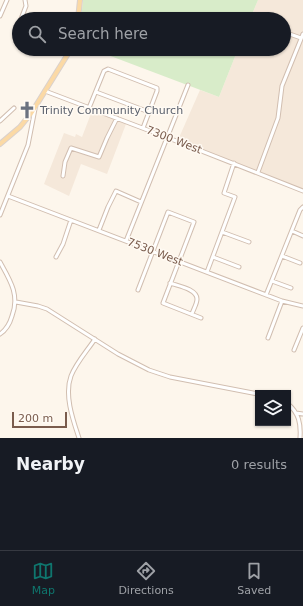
<!DOCTYPE html>
<style>
body{margin:0;font-family:"DejaVu Sans",sans-serif;background:#242831;color:#f1f3f6}
.controls{position:absolute;right:12px;bottom:12px;display:grid;overflow:hidden;border-radius:0px;box-shadow:0 1px 3px #0004}
.controls button{width:36px;height:36px;display:grid;place-items:center;padding:0;border:0;border-bottom:1px solid #363941;background:#171b24;color:#f1f3f6;font:20px sans-serif}
.scale{position:absolute;left:12px;bottom:10px;width:55px;box-sizing:border-box;padding-left:4px;border:2px solid #7a5c4d;border-top:0;font-size:11px;line-height:14px;white-space:nowrap;color:#7a5c4d;-webkit-text-stroke:3px #fffaf3;paint-order:stroke}
.list{margin:0;padding:0;list-style:none}
h2{display:flex;justify-content:space-between;align-items:center;height:52px;margin:0;padding:0 16px;font-size:17px}
h2 small{font-size:13px;font-weight:400;color:#9ea1a6}
.icon{flex:none;width:22px;height:22px;fill:none;stroke:currentColor;stroke-width:2;stroke-linecap:round;stroke-linejoin:round}
.map{position:relative;flex:none;width:303px;height:438px;overflow:hidden}
.search{position:absolute;background:#171b24;box-shadow:0 1px 3px #0004;left:12px;right:12px;top:12px;height:44px;display:flex;align-items:center;gap:10px;box-sizing:border-box;padding:0 14px;border-radius:22px;color:#9ea1a6;font-size:15px}
.sheet{height:112px;background:#171b24}
nav{display:flex;justify-content:space-around;align-items:center;box-sizing:border-box;height:56px;border-top:1px solid #363941;background:#171b24;font-size:11px;color:#9ea1a6}
nav a{display:grid;justify-items:center;gap:2px}
nav .on{color:#0f766e}
.map>svg:first-child{display:block}
.residential{fill:#f5e8da}
.green{fill:#d8ecc9}
.lines{fill:none;stroke-linecap:round;stroke-linejoin:round}
.minor-casing{stroke:#d1beb0;stroke-width:5}
.major-casing{stroke:#dad1cd;stroke-width:6}
.minor{stroke:#fff;stroke-width:3}
.major{stroke:#fbd9a5;stroke-width:4}
.labels{text-anchor:middle;dominant-baseline:central;stroke-width:3;stroke-linejoin:round;paint-order:stroke}
.worship-label{font-size:11px;fill:#5b616d;stroke:#fffaf3;text-anchor:start}
.street-label{font-size:11px;fill:#7a5c4d;stroke:#fffaf3}
</style>
<div class="map">
<svg width="303" height="438" viewBox="0 0 303 438">
<rect width="100%" height="100%" fill="#fdf6ec"/>
<path class="residential" d="M258,0h45v189l-125,-49 22,-50 19,7 19,-48h46v-30h-34z
M92,111l34,13 -19,50 -26,-10 -12,32 -25,-12 20,-51 11,4 1,-3 6,3z"/>
<path class="green" d="M83,0h175l-8,19h-169z
M92,49h146l-19,48z"/>
<g class="lines">
<g class="minor-casing">
<path id="minor" d="M0,16l7,-16
M21,19l5,-13 -1,-6
M284,32l17,6
M45,91l121,46 137,54
M96,92l53,20
M89,108l15,-37 4,-2 49,19v3l-14,37
M0,121l14,-13
M258,172l20,-54 4,-32 21,-52
M63,176l2,-14 6,-14 28,9 8,-19 10,-20
M8,196l274,105 21,5
M0,215l28,-70 7,-36
M99,230l9,-23 8,-16 25,11
M292,231l11,5
M222,232l27,10
M126,241l62,-156
M282,256l18,7
M56,257l7,-13 8,-24
M213,257l26,10
M0,262c10,18 20,33 12,54 -2,7 -6,14 -12,18
M207,272l28,-75 -11,-4 10,-30
M272,281l19,7
M170,283c8,3 27,6 27,16 0,5 -4,11 -5,15
M138,290l30,-78 26,10 -31,81 38,15
M266,295l34,-85 3,-3
M16,302l22,4 9,3 71,45 31,16 21,7 88,17
M268,338l14,-37
M294,350l9,-22
M288,404c11,9 13,20 12,34
M296,413l7,1
M79,438c-6,-18 -15,-43 -8,-62 5,-13 16,-25 24,-37"/>
</g>
<g class="major-casing">
<path id="major" d="M78,19l2,-19
M0,144l20,-17 12,-15 39,-63"/>
</g>
<use href="#minor" class="minor"/>
<use href="#major" class="major"/>
</g>
<defs>
<g id="church-bare" transform="scale(1.38)"><path d="M-1.2-6h2.4v3.5h3.3v2.4h-3.3V6h-2.4V-.1h-3.3v-2.4h3.3Z" fill="#6b7280" stroke="#fffaf3" stroke-width="2.5" paint-order="stroke"/></g>
</defs>
<g fill-rule="evenodd">
<use href="#church-bare" x="27" y="110"/>
</g>
<g class="labels">
<g class="worship-label">
<text x="40" y="110">Trinity Community Church</text>
</g>
<g class="street-label">
<text transform="translate(174 140) rotate(21)">7300 West</text>
<text transform="translate(155 252) rotate(21)">7530 West</text>
</g>
</g>
</svg>
<div class="controls">
<button><svg class="icon" aria-label="layers" viewBox="0 0 24 24"><path d="M12 4l9 5-9 5-9-5zM3 14l9 5 9-5"/></svg></button>
</div>
<div class="scale">200 m</div>
<div class="search"><svg class="icon" aria-label="search" viewBox="0 0 24 24"><circle cx="10" cy="10" r="6"/><path d="M15 15l6 6"/></svg>Search here</div>
</div>
<section class="sheet">
<h2>Nearby<small>0 results</small></h2>
<ul class="list">
</ul>
</section>
<nav>
<a class="on"><svg class="icon" aria-label="map" viewBox="0 0 24 24"><path d="M3 6l6-2 6 2 6-2v14l-6 2-6-2-6 2zM9 4v14M15 6v14"/></svg>Map</a>
<a><svg class="icon" aria-label="directions" viewBox="0 0 24 24"><path d="M12 3l9 9-9 9-9-9zM9 14v-3h6M13 9l2 2-2 2"/></svg>Directions</a>
<a><svg class="icon" aria-label="saved" viewBox="0 0 24 24"><path d="M7 4h10v16l-5-4-5 4z"/></svg>Saved</a>
</nav>
